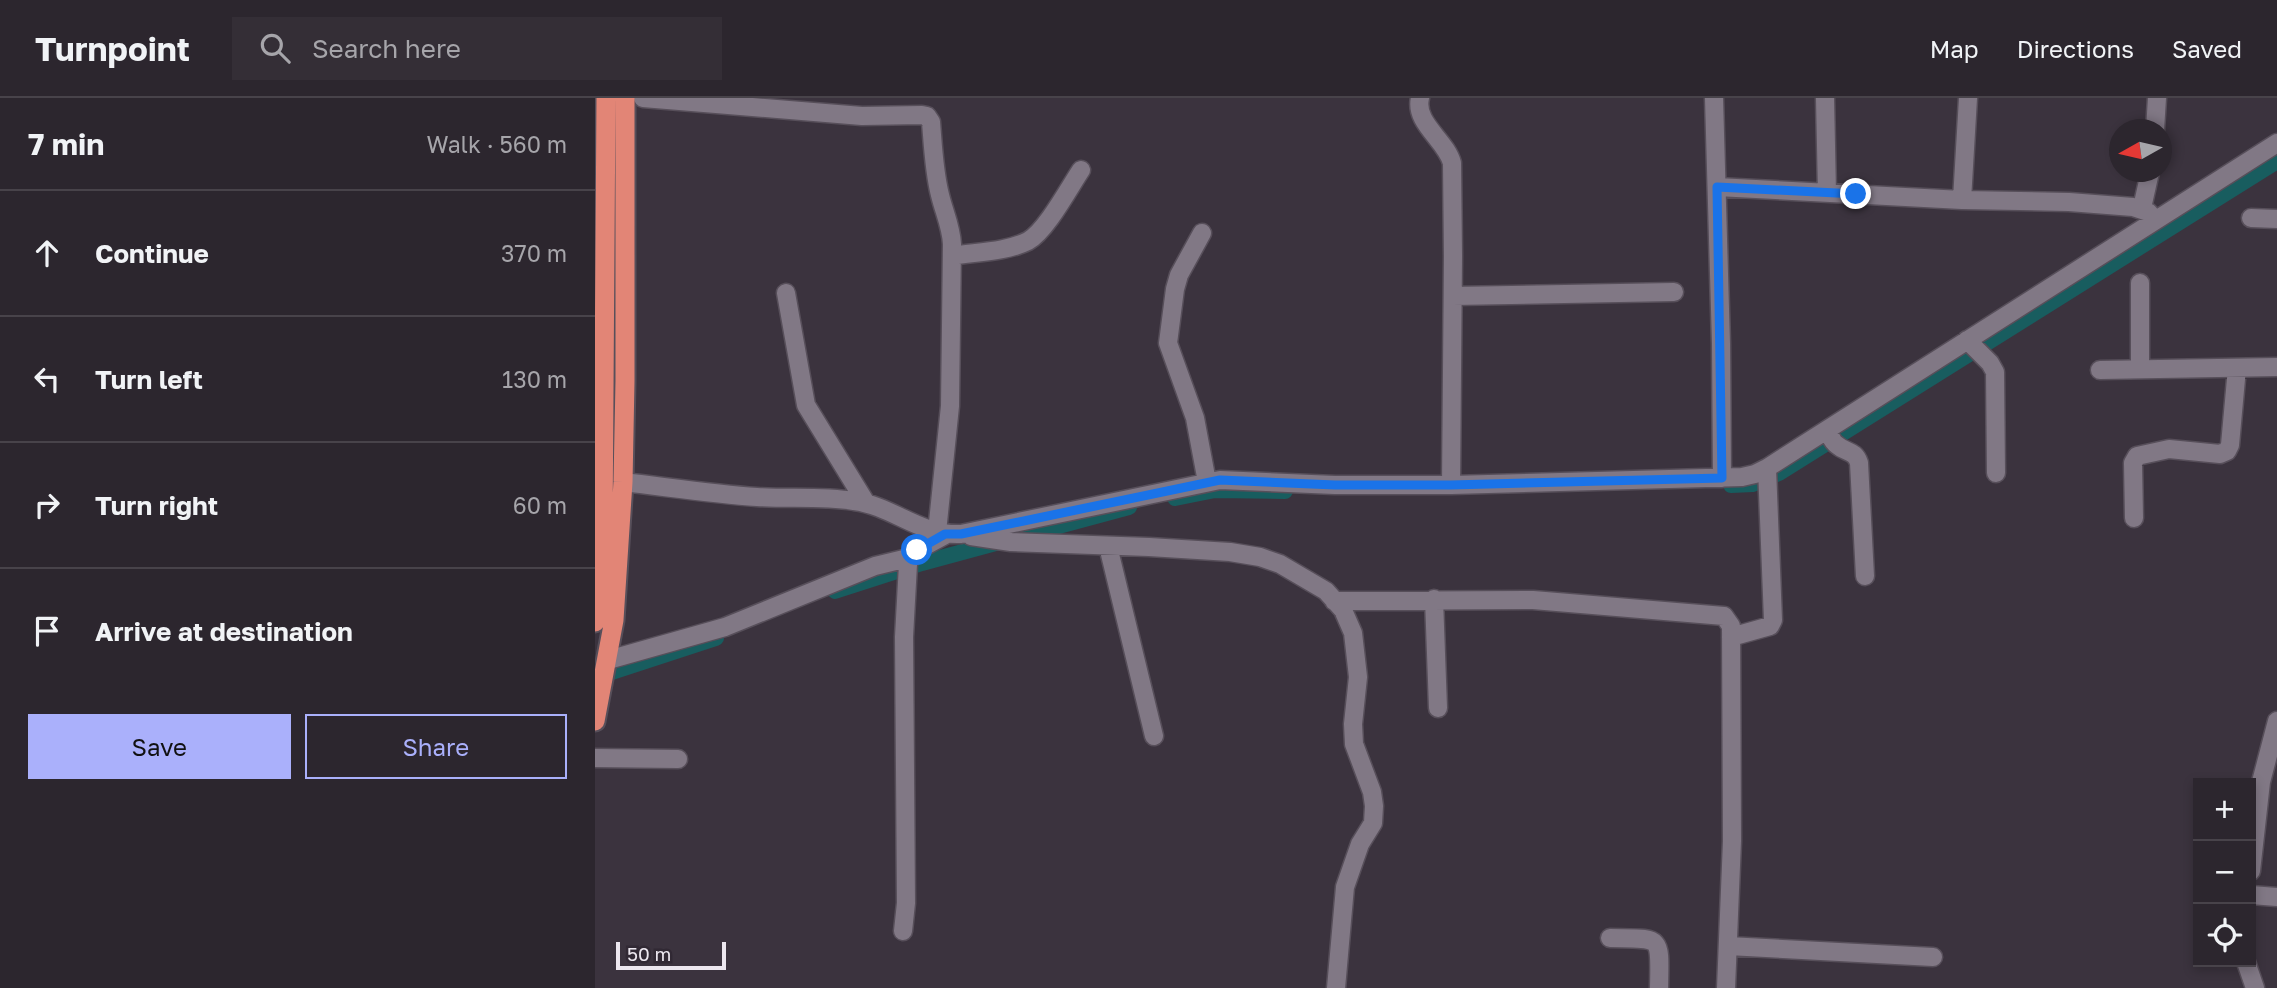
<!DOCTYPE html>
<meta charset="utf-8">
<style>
body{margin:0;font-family:"Golos Text",sans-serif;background:#342e36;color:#f1f3f6}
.controls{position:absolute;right:21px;bottom:21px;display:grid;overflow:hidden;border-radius:0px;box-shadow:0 4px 10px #0003}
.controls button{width:63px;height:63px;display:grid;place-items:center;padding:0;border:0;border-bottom:2px solid #48434a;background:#2c262e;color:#f1f3f6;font:35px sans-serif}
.compass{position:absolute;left:1514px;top:21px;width:63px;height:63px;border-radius:50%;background:#2c262e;box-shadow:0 4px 10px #0003;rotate:262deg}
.scale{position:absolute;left:21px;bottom:18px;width:110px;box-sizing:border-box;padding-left:7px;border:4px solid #ece7ef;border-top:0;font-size:19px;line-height:24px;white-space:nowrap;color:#ece7ef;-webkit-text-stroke:5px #312934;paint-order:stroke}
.stop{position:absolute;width:21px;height:21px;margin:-16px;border:5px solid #1a73e8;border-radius:50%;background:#fff}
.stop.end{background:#1a73e8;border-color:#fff;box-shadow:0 2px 7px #0008}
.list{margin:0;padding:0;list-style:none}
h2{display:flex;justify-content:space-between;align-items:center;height:91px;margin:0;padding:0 28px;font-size:30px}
h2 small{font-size:23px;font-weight:400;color:#a6a5aa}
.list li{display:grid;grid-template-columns:46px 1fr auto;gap:21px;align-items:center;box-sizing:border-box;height:126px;padding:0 28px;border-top:2px solid #48434a}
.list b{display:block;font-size:26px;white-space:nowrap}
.list em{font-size:23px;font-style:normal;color:#a6a5aa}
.actions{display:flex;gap:14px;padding:21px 28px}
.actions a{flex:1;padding:16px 0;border:2px solid #aab0fb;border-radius:0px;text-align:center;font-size:24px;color:#aab0fb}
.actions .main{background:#aab0fb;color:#111}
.icon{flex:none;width:38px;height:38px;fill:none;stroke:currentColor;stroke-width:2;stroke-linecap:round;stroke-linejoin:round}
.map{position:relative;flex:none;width:1682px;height:890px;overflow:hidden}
header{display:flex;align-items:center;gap:42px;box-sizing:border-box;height:98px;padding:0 35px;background:#2c262e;border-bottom:2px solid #48434a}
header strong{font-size:33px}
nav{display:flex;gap:38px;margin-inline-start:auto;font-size:24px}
.search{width:490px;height:63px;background:#342e36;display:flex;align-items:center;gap:18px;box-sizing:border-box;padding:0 24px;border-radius:0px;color:#a6a5aa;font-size:26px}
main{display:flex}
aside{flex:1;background:#2c262e}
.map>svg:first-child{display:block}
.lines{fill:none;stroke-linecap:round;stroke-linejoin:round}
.canal{stroke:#185d5f;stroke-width:16}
.minor-casing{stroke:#574f5a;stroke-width:21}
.trunk-casing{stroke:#574f5a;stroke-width:23}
.minor{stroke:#817885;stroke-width:18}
.trunk{stroke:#e28576;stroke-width:19}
.route{stroke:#1a73e8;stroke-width:9}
</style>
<header>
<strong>Turnpoint</strong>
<div class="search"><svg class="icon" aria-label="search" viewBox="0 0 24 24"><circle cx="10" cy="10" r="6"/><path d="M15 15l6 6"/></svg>Search here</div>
<nav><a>Map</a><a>Directions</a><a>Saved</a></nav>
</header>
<main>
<aside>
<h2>7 min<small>Walk · 560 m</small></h2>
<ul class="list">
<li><svg class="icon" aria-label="ahead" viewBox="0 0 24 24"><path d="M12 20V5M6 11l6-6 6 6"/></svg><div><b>Continue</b></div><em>370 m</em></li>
<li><svg class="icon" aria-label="left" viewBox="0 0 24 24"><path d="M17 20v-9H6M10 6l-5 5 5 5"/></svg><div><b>Turn left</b></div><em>130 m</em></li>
<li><svg class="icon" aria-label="right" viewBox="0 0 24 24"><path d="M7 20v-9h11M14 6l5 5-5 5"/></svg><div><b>Turn right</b></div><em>60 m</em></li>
<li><svg class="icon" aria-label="arrive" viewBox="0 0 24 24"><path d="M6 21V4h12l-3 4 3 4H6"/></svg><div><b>Arrive at destination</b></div></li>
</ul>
<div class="actions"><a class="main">Save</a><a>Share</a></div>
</aside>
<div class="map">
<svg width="1682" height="890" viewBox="0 0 1682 890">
<rect width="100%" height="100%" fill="#3b333e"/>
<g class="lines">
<path class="canal" d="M1136,387l22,-1 26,-11 498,-312
M580,400l40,-8 70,1
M240,493l87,-28 207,-56
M14,575l107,-35"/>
<g class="minor-casing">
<path id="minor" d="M48,0l219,18 60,-1 5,1 4,6c2,24 3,50 9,73 4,17 11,31 12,49l-2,162 -13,126
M825,0c-6,25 26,42 32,65l1,93 -2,229
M1119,0l7,246 1,134
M1230,0l2,95
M1560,32l2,-32
M1122,89l245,13 107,2 64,5 15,5 7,8
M1367,102l6,-102
M1547,110l8,-36
M1656,120l26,1
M607,135l-23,42 -4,14 -7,54 27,75 12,64
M357,158c23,-4 54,-4 76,-15 18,-10 41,-53 53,-71
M191,195l20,112 60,98
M858,198l221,-4
M1372,242l23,23 5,9 1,101
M1545,271v-86
M1505,272l177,-3
M1232,332c3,5 5,12 10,15 9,8 18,5 22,18l6,113
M28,384c44,5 89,12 134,15 32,2 65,-1 97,4 39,5 66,35 107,33l259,-54 115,5h116l291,-8 13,-3 12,-6 510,-325
M1539,420l-1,-55 4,-7 32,-7 51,5 7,-3 3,-6 7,-77
M376,438l40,6 138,5 81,5 30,5 20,7 46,27 17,19 10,23 5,44 -5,47 1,20 18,48 2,14 -1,17 -13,21 -15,43 -9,101
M513,448l46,190
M839,501l4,109
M739,503l199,-1 191,16 7,10 1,215 -6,147
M1136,539l39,-11 3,-6 -6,-152
M13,562l117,-33 150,-61 33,-8
M0,660l83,1
M1656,773l10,-89 16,-61
M1656,797l26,2
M308,833l3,-28 -2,-266 4,-73 4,-11 33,-18
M1015,840c53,1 50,-4 49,50
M1133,848l205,11
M1651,864l9,26"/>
</g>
<g class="trunk-casing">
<path id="trunk" d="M0,524l7,-56 1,-32 3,-436
M0,623l19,-101 9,-138 2,-101v-283"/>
</g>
<use href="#minor" class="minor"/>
<use href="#trunk" class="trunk"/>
</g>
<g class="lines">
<path class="route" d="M322,452l28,-16h16l259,-54 115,5h116l271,-7 -5,-291 139,7"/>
</g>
</svg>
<div class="controls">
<button>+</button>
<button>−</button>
<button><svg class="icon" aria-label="locate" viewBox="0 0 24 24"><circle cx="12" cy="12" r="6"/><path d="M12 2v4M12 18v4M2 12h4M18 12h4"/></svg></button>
</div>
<svg class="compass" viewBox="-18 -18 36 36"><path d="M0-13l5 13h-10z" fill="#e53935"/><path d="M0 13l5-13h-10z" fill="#a6a5aa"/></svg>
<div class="scale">50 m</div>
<div class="stop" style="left:322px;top:452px"></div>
<div class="stop end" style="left:1261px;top:96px"></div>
</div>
</main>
